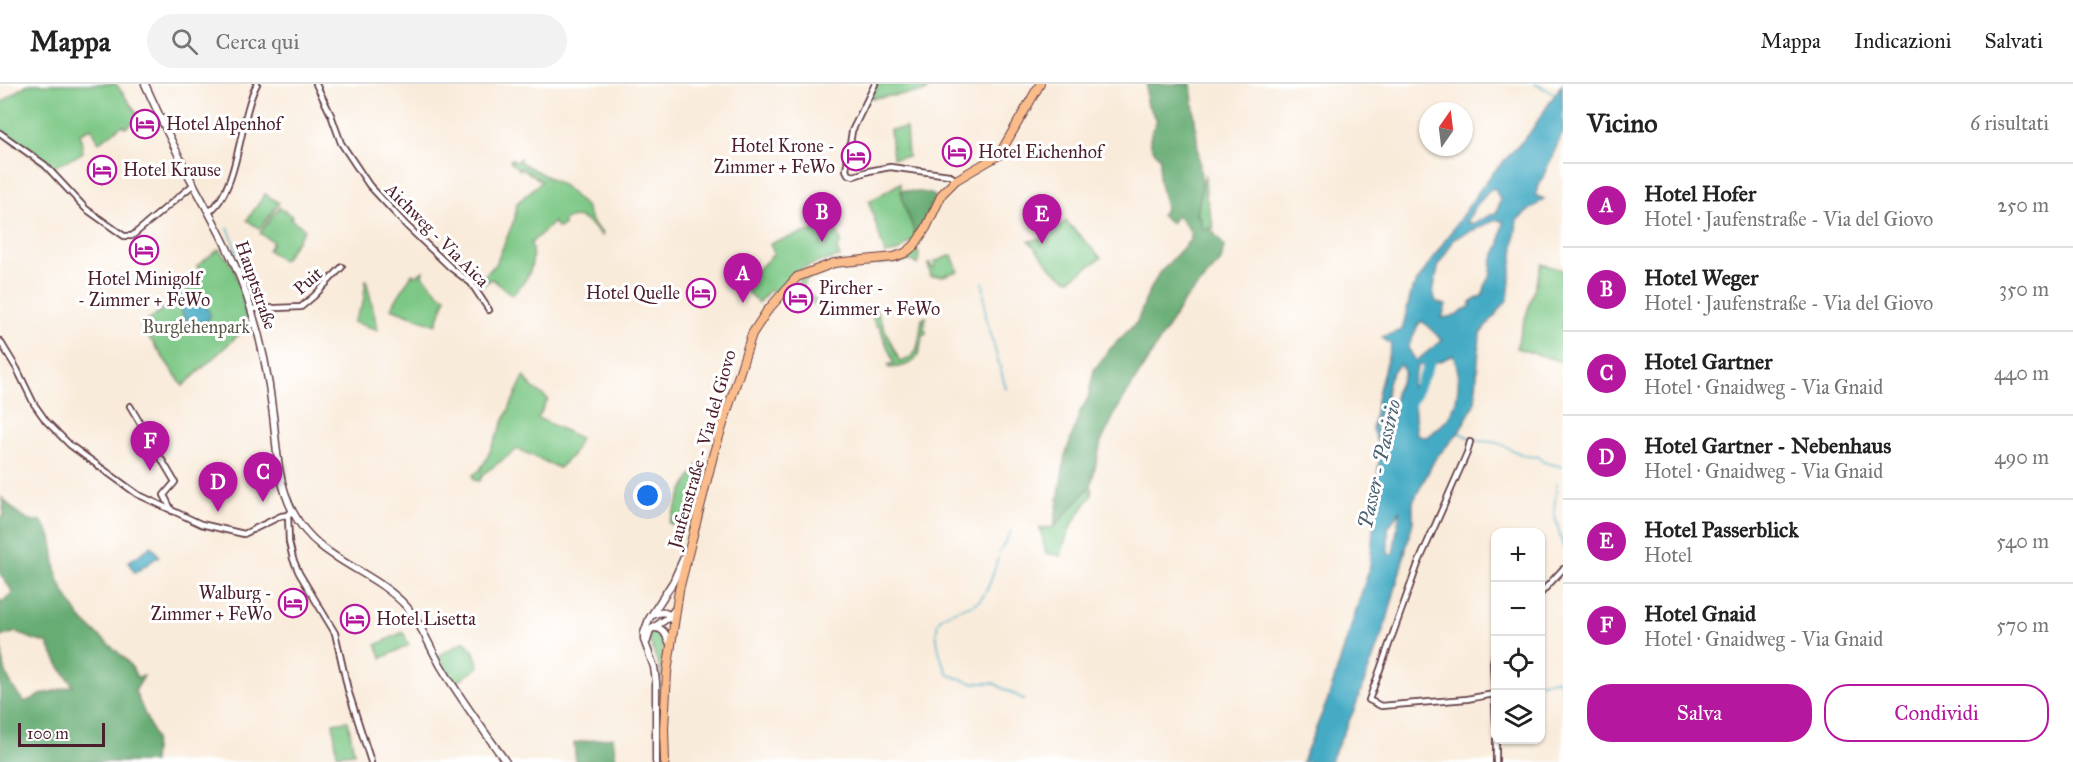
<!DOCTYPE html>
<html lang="it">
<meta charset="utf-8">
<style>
body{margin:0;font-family:"IM FELL Great Primer",serif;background:#f2f2f2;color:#222}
.controls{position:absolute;right:18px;bottom:18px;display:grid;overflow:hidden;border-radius:12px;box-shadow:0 2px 4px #0004}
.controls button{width:54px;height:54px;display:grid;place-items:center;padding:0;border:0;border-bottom:2px solid #e0e0e0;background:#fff;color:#222;font:30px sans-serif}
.compass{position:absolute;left:1419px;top:18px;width:54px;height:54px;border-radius:50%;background:#fff;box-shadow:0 2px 4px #0004;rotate:14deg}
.scale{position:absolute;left:18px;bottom:15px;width:87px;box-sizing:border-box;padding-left:6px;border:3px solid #4a1f2b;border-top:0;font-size:16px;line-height:21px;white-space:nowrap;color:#4a1f2b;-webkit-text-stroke:4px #fff;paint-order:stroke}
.you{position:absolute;left:648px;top:412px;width:21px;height:21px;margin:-15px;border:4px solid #fff;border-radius:50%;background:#1a73e8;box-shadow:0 0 0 9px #1a73e833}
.badge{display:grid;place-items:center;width:39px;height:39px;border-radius:50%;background:#b5179e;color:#fff;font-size:20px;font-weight:700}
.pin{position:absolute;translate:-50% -50px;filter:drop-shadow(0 2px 3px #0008)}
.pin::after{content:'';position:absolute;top:32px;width:21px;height:18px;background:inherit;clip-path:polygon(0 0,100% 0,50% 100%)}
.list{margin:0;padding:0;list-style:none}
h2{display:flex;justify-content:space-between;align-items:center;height:78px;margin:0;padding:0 24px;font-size:26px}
h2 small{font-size:20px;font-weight:400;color:#767676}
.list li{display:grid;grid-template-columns:39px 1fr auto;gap:18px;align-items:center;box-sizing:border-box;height:84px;padding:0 24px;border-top:2px solid #e0e0e0}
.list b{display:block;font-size:22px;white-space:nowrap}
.list p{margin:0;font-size:20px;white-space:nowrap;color:#767676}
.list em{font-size:20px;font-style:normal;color:#767676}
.actions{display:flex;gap:12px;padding:18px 24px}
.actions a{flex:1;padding:14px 0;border:2px solid #b5179e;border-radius:24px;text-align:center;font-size:21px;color:#b5179e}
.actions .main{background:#b5179e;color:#fff}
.icon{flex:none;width:33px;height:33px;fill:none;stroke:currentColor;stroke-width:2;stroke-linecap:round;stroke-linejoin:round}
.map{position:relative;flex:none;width:1563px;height:678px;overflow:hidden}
header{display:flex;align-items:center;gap:36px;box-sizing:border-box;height:84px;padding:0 30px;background:#fff;border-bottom:2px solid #e0e0e0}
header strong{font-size:28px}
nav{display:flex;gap:33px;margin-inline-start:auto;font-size:21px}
.search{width:420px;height:54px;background:#f2f2f2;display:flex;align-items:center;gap:15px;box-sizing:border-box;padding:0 21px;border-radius:33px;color:#767676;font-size:22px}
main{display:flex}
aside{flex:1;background:#fff}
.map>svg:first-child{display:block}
.green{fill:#7dc886;stroke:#647458;stroke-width:1.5}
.forest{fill:#66ac73;stroke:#58664f;stroke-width:1.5}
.water{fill:#45abc4;stroke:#486578;stroke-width:1.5;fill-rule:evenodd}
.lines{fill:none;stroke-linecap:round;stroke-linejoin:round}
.stream{stroke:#45abc4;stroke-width:1.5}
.river{stroke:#45abc4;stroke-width:10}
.minor-casing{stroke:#643e45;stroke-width:8}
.tertiary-casing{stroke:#643e45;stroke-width:9}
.primary-casing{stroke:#643e45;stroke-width:10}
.minor{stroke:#fff;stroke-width:4.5}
.tertiary{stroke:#fff;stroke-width:6}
.primary{stroke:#fabc8b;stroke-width:8}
.labels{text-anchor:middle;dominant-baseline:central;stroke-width:6;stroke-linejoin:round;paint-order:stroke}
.poi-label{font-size:18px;fill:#4a1f2b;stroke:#fff;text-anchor:start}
.street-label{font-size:18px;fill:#4a1f2b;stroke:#fff}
.park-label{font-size:18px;fill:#5c5a4b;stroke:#fff}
.water-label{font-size:20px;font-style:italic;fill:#485e70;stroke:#fff}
</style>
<header>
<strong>Mappa</strong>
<div class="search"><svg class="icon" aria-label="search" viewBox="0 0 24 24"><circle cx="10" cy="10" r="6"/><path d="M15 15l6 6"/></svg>Cerca qui</div>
<nav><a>Mappa</a><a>Indicazioni</a><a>Salvati</a></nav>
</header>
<main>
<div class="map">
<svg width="1563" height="678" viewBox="0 0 1563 678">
<rect width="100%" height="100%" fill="#fff"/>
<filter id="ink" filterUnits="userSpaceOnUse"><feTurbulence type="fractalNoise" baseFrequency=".0167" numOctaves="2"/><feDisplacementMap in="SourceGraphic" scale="12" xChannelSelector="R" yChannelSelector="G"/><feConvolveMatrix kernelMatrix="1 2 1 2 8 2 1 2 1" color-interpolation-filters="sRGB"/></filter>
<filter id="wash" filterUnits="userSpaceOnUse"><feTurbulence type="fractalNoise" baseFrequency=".008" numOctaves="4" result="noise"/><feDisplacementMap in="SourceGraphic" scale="24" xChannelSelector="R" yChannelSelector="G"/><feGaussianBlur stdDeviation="1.35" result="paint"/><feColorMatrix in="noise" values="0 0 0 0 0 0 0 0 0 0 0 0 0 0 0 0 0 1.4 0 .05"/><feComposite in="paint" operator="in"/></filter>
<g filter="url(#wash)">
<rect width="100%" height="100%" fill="#f9ebda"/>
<path class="green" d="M31,0h85l23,32 -13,12 -3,-3 -24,17 -8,-14 -11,5 3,19c-7,6 -24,12 -33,17l-50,-36v-29l26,-19z
M878,0h52l-5,8 -53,6z
M906,44l2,29 -15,1 -3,-28z
M520,74v4l44,24 23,22c1,9 9,21 16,25l-1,3c-11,-11 -21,-25 -38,-16v6l-7,2 -3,-6 -23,21c5,23 -2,36 -19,52l-20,-16 -13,8 -2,-4 19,-19 19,-46 2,-15 25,-22 -21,-13 -1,2 -10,-8 1,-3 5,3z
M1205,90l1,23 8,31 -12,1 -5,-19z
M900,99l4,22 13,33 -20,14 -12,2 -16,-52z
M265,110l14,9 -19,26 -13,-9z
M279,123l13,9 -1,3 14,10 -22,32 -15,-11 5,-8 -13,-9z
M1066,137l35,37 -32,22 -15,-9 -25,-30 17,-4z
M834,140l7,17 -4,9 3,7c-13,3 -40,9 -50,19 -4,4 -10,12 -14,18l-6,-4 -12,13 -17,-18 33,-31 -4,-11z
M219,165c3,6 7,7 10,11 9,13 16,49 19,66l-65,60 -42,-60 60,-47 -4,-13z
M916,166l3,2 -1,13 -7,-4 -76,7 -28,11 -5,9 28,23 -6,1 -31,-24c21,-30 77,-20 107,-29 5,-1 11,-6 16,-9z
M952,171l6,16 -15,5h-12l-3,-12 2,-1 1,4h4l-1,-5z
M1542,180l21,6v92l-47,-14z
M423,187l-1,4 19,20 5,2 -10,28 -45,-17 21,-34 4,2z
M366,195l12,51 -25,-8 10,-18z
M876,226l24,52c22,-6 18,-23 22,-43l4,-2 -2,12 2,1v4h-3c-5,25 -5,32 -34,34l-1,-3 6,-2 -15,-37h-3l-4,-9z
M524,292l7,10 17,13 -10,19 42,20 -7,16 -14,14 -41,-19 -35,25 -3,7 -6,-1 -1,-5 7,-5 6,-10z
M703,377l3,1 -17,68 -20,-7 15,-35 16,-26z
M1091,401l1,10c-16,22 -25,34 -31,61l-15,-3 -6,-25 14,-1z
M656,547l5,2 2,17 -2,28 -2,3 1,-11 -11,-31 2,-6z
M403,548l6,13 -27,13 -6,-13z
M465,557l9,11 5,15 -25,17 -16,-28z
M348,637l6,32 -17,2 -4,-32z"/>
<path class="forest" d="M1147,0h44l11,102 -5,30 4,3 1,10 8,-1 14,18 -3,15 -37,40 -66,107 -17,34 -10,43 -37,42 11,-71 15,-44 8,-14 6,-28 15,-20 28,-28 10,-26 11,-21 33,-36v-7l-14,-17 -6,8 -10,-8 5,-7 -7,-29 1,-20c-14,-19 -12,-18 -3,-39l-11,-18z
M901,106l27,3 7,3 -18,42 -13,-33z
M2,414c11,10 23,27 38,22 18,17 11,40 19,61 4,11 12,22 18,32 13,21 55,43 59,64l8,-1 -9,15 20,47 -2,24h-153v-123c3,27 5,43 25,63l18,-8 30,-8 -15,-22 -11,-21 -12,-3 -19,-8 -16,5v-37l2,2 11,-10 -13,-18v-55l4,-4z
M613,653l3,25h-40l-2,-19z"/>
<path class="water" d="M1562,0l1,48 -28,63 9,4 -27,21 -9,79 -28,35 -5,69 -16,29 -24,27 -22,43v20l-26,98 -33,90 -24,52h-28l26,-63 42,-133 10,-117 -8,-20 7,-39 12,-45 -9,-8 20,-7 10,-41 67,-98 12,-16 38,-41zM1492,104l3,1 5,11 -3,12 -23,11h-7l7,-15zM1496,136l7,1 -3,23 -8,17 -1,14 -5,7 -3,13 -12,7 -1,5 -7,3 -8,6 -13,2 4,-13 -10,-3 -3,-11 6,-27 16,-26zM1422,237l20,19 -26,21 -8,-13 10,-23zM1453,271c8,16 7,48 -5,63 -5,7 -15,13 -21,19l-10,-2 -5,-51 6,-18 23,-5zM1400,280l5,9 -10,20v16l-4,16 -11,12 -5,-12c2,-7 7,-14 9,-22 6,-18 0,-24 16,-39zM1400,426l-7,44h-5v-26z
M189,218l18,5 3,8 -1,4 -10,5 -11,-2 -7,-10 2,-5z
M152,462l7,10 -24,17 -7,-11z"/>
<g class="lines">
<path class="stream" d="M1535,0l21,10
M228,144l5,12 3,13
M237,174l14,29
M983,198l3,35 20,72
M1459,349c6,2 12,6 19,8 6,1 13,0 19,2 13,4 28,17 41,13l5,6 20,5
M1557,399l-3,29 9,35
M999,469l12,-22
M998,474c-4,12 -9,33 -18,42 -8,8 -29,9 -38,17 -12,11 -1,46 7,58l24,8h20l32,17
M1540,598l17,-2 3,2 3,14"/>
<path class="river" d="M1408,324l27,-55"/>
</g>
</g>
<g filter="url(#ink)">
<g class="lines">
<g class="minor-casing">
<path id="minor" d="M316,0l15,31 10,28 28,42 38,41 44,42 20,15 18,27
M875,0l-23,47 -6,39 2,4 6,2 15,-5 21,-4 59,8 7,5
M0,49l45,32 41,44 38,27h8l62,-52
M209,128c31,-23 30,-95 48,-128
M251,225l50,-2 13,-11 28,-29
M0,257l17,28 17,35 12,17 24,24 67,49 64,30 43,10 37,-18 7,-1 4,-4
M130,322l45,76 -11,13 8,16
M1470,358l-3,11 -49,111 -49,136 12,6 86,-7 27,-5
M288,431l1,27 4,17 6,14 36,60 13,57 23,72
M1540,510l23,-25
M1496,562l-3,17 3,61
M1496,678v-22"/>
</g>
<g class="tertiary-casing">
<path id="tertiary" d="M145,0c14,31 29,63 45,94 23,42 47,84 61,131 11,34 18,70 22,106 4,33 4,66 20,97 25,49 78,56 113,94 15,17 24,42 36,62 20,33 42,63 64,94
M653,531c8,-4 15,-4 19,5
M653,544c11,-1 13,7 17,16
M647,557l3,-11 18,-12 8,-10
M656,678v-80l-2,-15 -10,-27v-7l5,-14 24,-37 12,-27"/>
</g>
<g class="primary-casing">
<path id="primary" d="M665,678l-1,-34 3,-55 12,-83 35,-138 38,-118 15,-23 30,-34 37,-14 60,-6 11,-4 9,-7 12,-18 16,-34 14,-14 43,-25 41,-71"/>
</g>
<use href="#minor" class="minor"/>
<use href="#tertiary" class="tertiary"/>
<use href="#primary" class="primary"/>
</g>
</g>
<defs>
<g id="hotel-ring" transform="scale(1.5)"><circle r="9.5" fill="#fff" stroke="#b5179e" stroke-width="1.5"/><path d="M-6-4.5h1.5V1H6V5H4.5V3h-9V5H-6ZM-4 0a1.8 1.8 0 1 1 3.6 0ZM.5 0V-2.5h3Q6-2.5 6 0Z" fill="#b5179e"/></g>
</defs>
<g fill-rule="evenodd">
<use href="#hotel-ring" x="145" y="40"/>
<use href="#hotel-ring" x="957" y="68"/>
<use href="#hotel-ring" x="856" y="72"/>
<use href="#hotel-ring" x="102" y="86"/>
<use href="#hotel-ring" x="144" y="166"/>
<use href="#hotel-ring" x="701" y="209"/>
<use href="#hotel-ring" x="798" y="214"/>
<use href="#hotel-ring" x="293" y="519"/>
<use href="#hotel-ring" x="355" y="535"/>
</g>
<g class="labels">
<g class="poi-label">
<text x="166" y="40">Hotel Alpenhof</text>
<text x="835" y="62" text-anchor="end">Hotel Krone -<tspan x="835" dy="21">Zimmer + FeWo</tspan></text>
<text x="978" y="68">Hotel Eichenhof</text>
<text x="123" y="86">Hotel Krause</text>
<text x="144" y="195" text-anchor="middle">Hotel Minigolf<tspan x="144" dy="21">- Zimmer + FeWo</tspan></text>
<text x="819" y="204">Pircher -<tspan x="819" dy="21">Zimmer + FeWo</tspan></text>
<text x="680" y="209" text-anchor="end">Hotel Quelle</text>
<text x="272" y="509" text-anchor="end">Walburg -<tspan x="272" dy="21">Zimmer + FeWo</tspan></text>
<text x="376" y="535">Hotel Lisetta</text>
</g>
<g class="street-label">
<text transform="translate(437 151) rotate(45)">Aichweg - Via Aica</text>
<text transform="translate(308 197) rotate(-41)">Puit</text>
<text transform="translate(256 201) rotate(71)">Hauptstraße</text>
<text transform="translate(702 365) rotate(-74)">Jaufenstraße - Via del Giovo</text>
</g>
<g class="park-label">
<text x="196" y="243">Burglehenpark</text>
</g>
<g class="water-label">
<text transform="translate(1379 380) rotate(-77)">Passer - Passirio</text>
</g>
</g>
</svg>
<div class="controls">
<button>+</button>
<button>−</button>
<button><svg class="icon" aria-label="locate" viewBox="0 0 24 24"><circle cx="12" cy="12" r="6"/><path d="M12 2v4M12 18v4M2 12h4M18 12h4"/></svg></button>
<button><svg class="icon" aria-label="layers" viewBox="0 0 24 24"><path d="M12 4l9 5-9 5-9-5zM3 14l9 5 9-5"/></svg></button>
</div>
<svg class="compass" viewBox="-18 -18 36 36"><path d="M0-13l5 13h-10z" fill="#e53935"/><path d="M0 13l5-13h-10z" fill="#767676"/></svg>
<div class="scale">100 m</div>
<div class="you"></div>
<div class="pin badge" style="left:743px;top:219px">A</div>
<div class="pin badge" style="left:822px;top:158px">B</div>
<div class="pin badge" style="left:263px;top:418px">C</div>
<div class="pin badge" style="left:218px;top:428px">D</div>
<div class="pin badge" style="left:1042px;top:160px">E</div>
<div class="pin badge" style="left:150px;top:387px">F</div>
</div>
<aside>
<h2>Vicino<small>6 risultati</small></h2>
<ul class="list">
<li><span class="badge">A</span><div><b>Hotel Hofer</b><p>Hotel · Jaufenstraße - Via del Giovo</p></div><em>250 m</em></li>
<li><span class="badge">B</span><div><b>Hotel Weger</b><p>Hotel · Jaufenstraße - Via del Giovo</p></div><em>350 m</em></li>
<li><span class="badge">C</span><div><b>Hotel Gartner</b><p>Hotel · Gnaidweg - Via Gnaid</p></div><em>440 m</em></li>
<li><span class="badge">D</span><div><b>Hotel Gartner - Nebenhaus</b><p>Hotel · Gnaidweg - Via Gnaid</p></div><em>490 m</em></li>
<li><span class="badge">E</span><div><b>Hotel Passerblick</b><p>Hotel</p></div><em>540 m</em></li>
<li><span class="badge">F</span><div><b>Hotel Gnaid</b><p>Hotel · Gnaidweg - Via Gnaid</p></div><em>570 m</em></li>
</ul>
<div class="actions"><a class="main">Salva</a><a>Condividi</a></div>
</aside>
</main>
